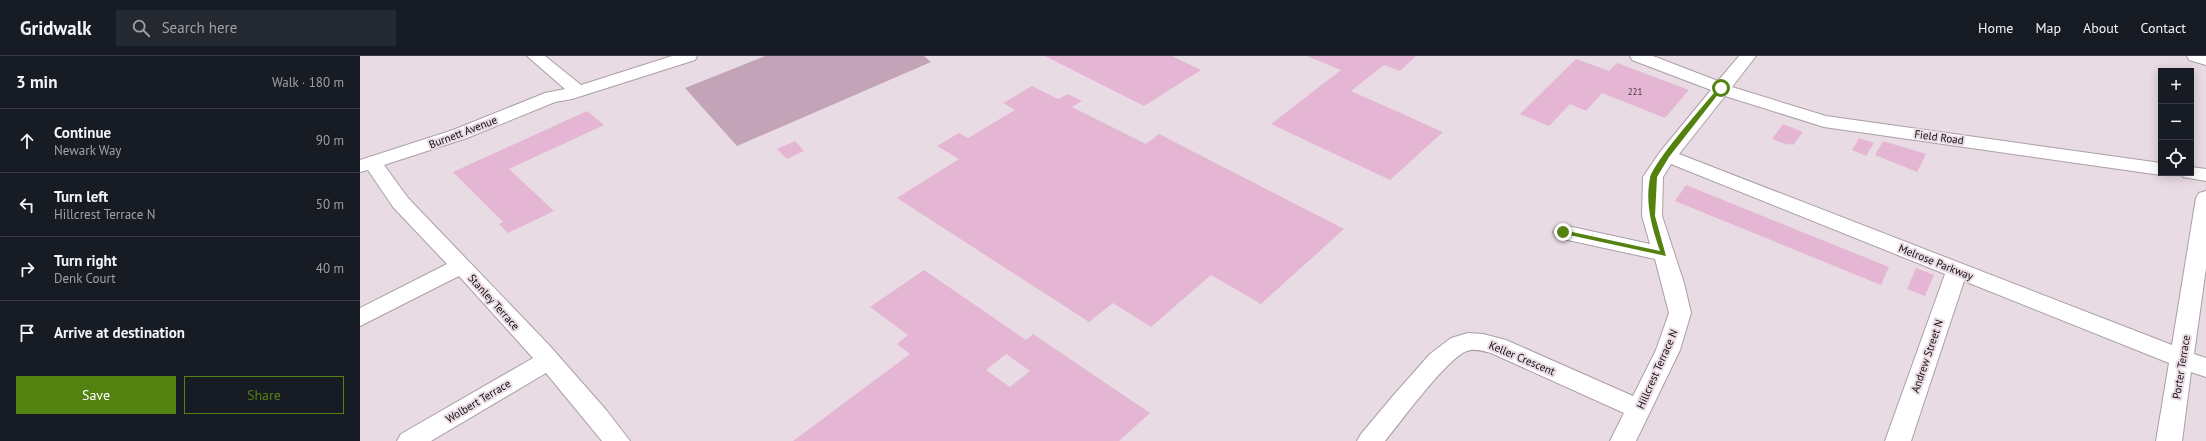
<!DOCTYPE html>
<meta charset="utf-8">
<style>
body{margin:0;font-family:"PT Sans",sans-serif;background:#242831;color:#f1f3f6}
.controls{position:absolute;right:12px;top:12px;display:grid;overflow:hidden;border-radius:0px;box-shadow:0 2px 10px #0003}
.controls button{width:36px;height:36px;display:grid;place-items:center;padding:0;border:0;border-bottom:1px solid #363941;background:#171b24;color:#f1f3f6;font:20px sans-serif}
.stop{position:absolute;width:12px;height:12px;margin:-9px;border:3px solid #538211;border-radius:50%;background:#fff}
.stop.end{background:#538211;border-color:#fff;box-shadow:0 1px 4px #0008}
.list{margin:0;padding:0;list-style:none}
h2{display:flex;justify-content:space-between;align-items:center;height:52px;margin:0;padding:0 16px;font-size:17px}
h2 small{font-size:13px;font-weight:400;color:#9ea1a6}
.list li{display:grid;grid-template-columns:26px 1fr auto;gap:12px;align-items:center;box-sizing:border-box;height:64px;padding:0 16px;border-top:1px solid #363941}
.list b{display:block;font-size:15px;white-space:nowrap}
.list p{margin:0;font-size:13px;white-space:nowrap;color:#9ea1a6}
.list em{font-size:13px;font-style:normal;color:#9ea1a6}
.actions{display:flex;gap:8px;padding:12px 16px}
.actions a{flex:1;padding:9px 0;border:1px solid #538211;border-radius:0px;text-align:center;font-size:14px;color:#538211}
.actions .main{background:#538211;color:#fff}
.icon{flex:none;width:22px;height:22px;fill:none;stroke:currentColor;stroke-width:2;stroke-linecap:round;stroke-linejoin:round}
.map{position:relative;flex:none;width:1846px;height:385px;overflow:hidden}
header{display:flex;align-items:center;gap:24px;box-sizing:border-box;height:56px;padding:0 20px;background:#171b24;border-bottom:1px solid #363941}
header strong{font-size:19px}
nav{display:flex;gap:22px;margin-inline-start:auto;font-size:14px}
.search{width:280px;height:36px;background:#242831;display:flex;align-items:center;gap:10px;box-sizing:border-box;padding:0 14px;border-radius:0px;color:#9ea1a6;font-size:15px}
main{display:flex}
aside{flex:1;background:#171b24}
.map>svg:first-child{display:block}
.green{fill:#c3a3b7}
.building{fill:#e4b6d3;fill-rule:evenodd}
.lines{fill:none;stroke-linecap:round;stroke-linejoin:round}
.minor-casing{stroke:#ab9ea6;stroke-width:2}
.minor{fill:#fff;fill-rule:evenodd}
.route{fill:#538211}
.labels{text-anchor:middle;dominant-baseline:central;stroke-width:4;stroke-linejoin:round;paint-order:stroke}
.number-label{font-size:9px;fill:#463640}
.street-label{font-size:11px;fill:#110c0f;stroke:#e9dbe3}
</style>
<header>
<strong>Gridwalk</strong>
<div class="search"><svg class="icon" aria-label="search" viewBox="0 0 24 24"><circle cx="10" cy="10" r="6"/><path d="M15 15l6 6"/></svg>Search here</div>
<nav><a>Home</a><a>Map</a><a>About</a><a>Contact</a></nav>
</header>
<main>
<aside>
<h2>3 min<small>Walk · 180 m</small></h2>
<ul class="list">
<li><svg class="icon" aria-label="ahead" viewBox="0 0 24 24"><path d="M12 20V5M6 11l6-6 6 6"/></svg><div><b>Continue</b><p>Newark Way</p></div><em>90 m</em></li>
<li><svg class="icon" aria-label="left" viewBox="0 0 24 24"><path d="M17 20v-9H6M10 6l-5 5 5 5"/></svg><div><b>Turn left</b><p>Hillcrest Terrace N</p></div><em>50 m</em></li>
<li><svg class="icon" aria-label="right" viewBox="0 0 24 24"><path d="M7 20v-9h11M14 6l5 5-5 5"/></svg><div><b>Turn right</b><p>Denk Court</p></div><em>40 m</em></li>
<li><svg class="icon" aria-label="arrive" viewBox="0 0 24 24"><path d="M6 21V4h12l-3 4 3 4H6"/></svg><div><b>Arrive at destination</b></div></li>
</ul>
<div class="actions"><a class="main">Save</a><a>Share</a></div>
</aside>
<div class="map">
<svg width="1846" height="385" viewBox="0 0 1846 385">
<rect width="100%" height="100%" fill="#e9dbe3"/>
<path class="green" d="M405,0h159l7,6 -194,84 -52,-58z"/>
<path class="building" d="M685,0h127l29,14 -57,36z
M947,0h109l-16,15 -16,-6 -33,26 92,41 -53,48 -119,-56 70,-54z
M1216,3l33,12 8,-8 72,27 -24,28 -63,-25 -16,18 -16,-7 -21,22 -29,-12z
M672,30l26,13 10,-5 14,7 -10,6 74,37 13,-10 185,95 -83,75 -50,-29 -60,52 -38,-24 -24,19 -192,-124 62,-39 -22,-13 22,-13 9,5 47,-28 -12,-7z
M227,55l17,14 -95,44 45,42 -46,22 -9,-9 4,-2 -50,-50z
M1423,68l20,8 -10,13 -4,-2 -1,2 -16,-6z
M1499,82l15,5 -8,13 -14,-6z
M435,85l9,10 -17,8 -10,-10z
M1523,85l43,13 -9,18 -42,-17z
M1326,129l203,82 -8,18 -206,-84z
M1556,212l18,7 -9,21 -18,-7z
M564,214l102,70 7,-6 117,79 -31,28h-326l117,-87 -13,-10 11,-9 -38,-28zM646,298l24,17 -20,16 -24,-17z"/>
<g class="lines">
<g class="minor-casing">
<path id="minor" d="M167,0h18l36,29 91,-29h25l-2,4 -123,39 -17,3 -88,36 -83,27 24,33 141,147 58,66 23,30h-28l-56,-68 -115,68h-34l4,-7 132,-76 -74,-82 -99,50v-18l87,-44 -54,-57 -25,-37 -8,2v-12l93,-30 92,-37 20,-4z
M1270,0h23l65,25 21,-25h17l-24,31 94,29 335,47v10h7l-7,2 -337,-48 -99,-31 -46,58 493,191 24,-147 3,-5 7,-2v77l-12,86 12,4v19l-15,-5 -9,69h-26l13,-78 -205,-82 -53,160h-26l60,-167 -274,-110 -8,13 -1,39 22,67 7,30 -11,37 -44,91h-26l14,-28 -133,-60c-7,-2 -17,-5 -24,-2 -19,6 -67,72 -82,90h-28l4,-7 31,-37 38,-43 21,-16 17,-5 15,1 23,6 127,56 23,-46 13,-37 -14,-54 -92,-20 -7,-2 -3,-5 3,-5 7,-2 87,19 -8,-28 1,-39 17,-25 51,-62 -79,-30z
M1827,0h19v9l-17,-5z
M1831,111l15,2v12l-23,-4 -3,-4h11z"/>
</g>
<use href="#minor" class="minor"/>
</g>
<path class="route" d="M1359,31l4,1 -54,69 -12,20 -2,39 11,40 -106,-23v-3h3l97,21c-8,-24 -15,-47 -10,-73 4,-17 55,-74 69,-91z"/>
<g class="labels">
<g class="number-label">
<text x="1275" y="35">221</text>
</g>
<g class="street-label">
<text transform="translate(103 76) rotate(-21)">Burnett Avenue</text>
<text transform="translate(1579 81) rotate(8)">Field Road</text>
<text transform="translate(1576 206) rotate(22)">Melrose Parkway</text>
<text transform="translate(134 246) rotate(48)">Stanley Terrace</text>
<text transform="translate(1567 300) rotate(-71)">Andrew Street N</text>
<text transform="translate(1162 302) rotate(23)">Keller Crescent</text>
<text transform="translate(1821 311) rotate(-81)">Porter Terrace</text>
<text transform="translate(1297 313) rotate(-66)">Hillcrest Terrace N</text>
<text transform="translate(118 345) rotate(-31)">Wolbert Terrace</text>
</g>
</g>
</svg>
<div class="controls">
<button>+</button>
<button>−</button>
<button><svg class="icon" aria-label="locate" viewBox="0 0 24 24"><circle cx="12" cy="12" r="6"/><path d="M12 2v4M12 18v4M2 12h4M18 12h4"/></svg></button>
</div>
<div class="stop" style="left:1361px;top:32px"></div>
<div class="stop end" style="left:1203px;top:176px"></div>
</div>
</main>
